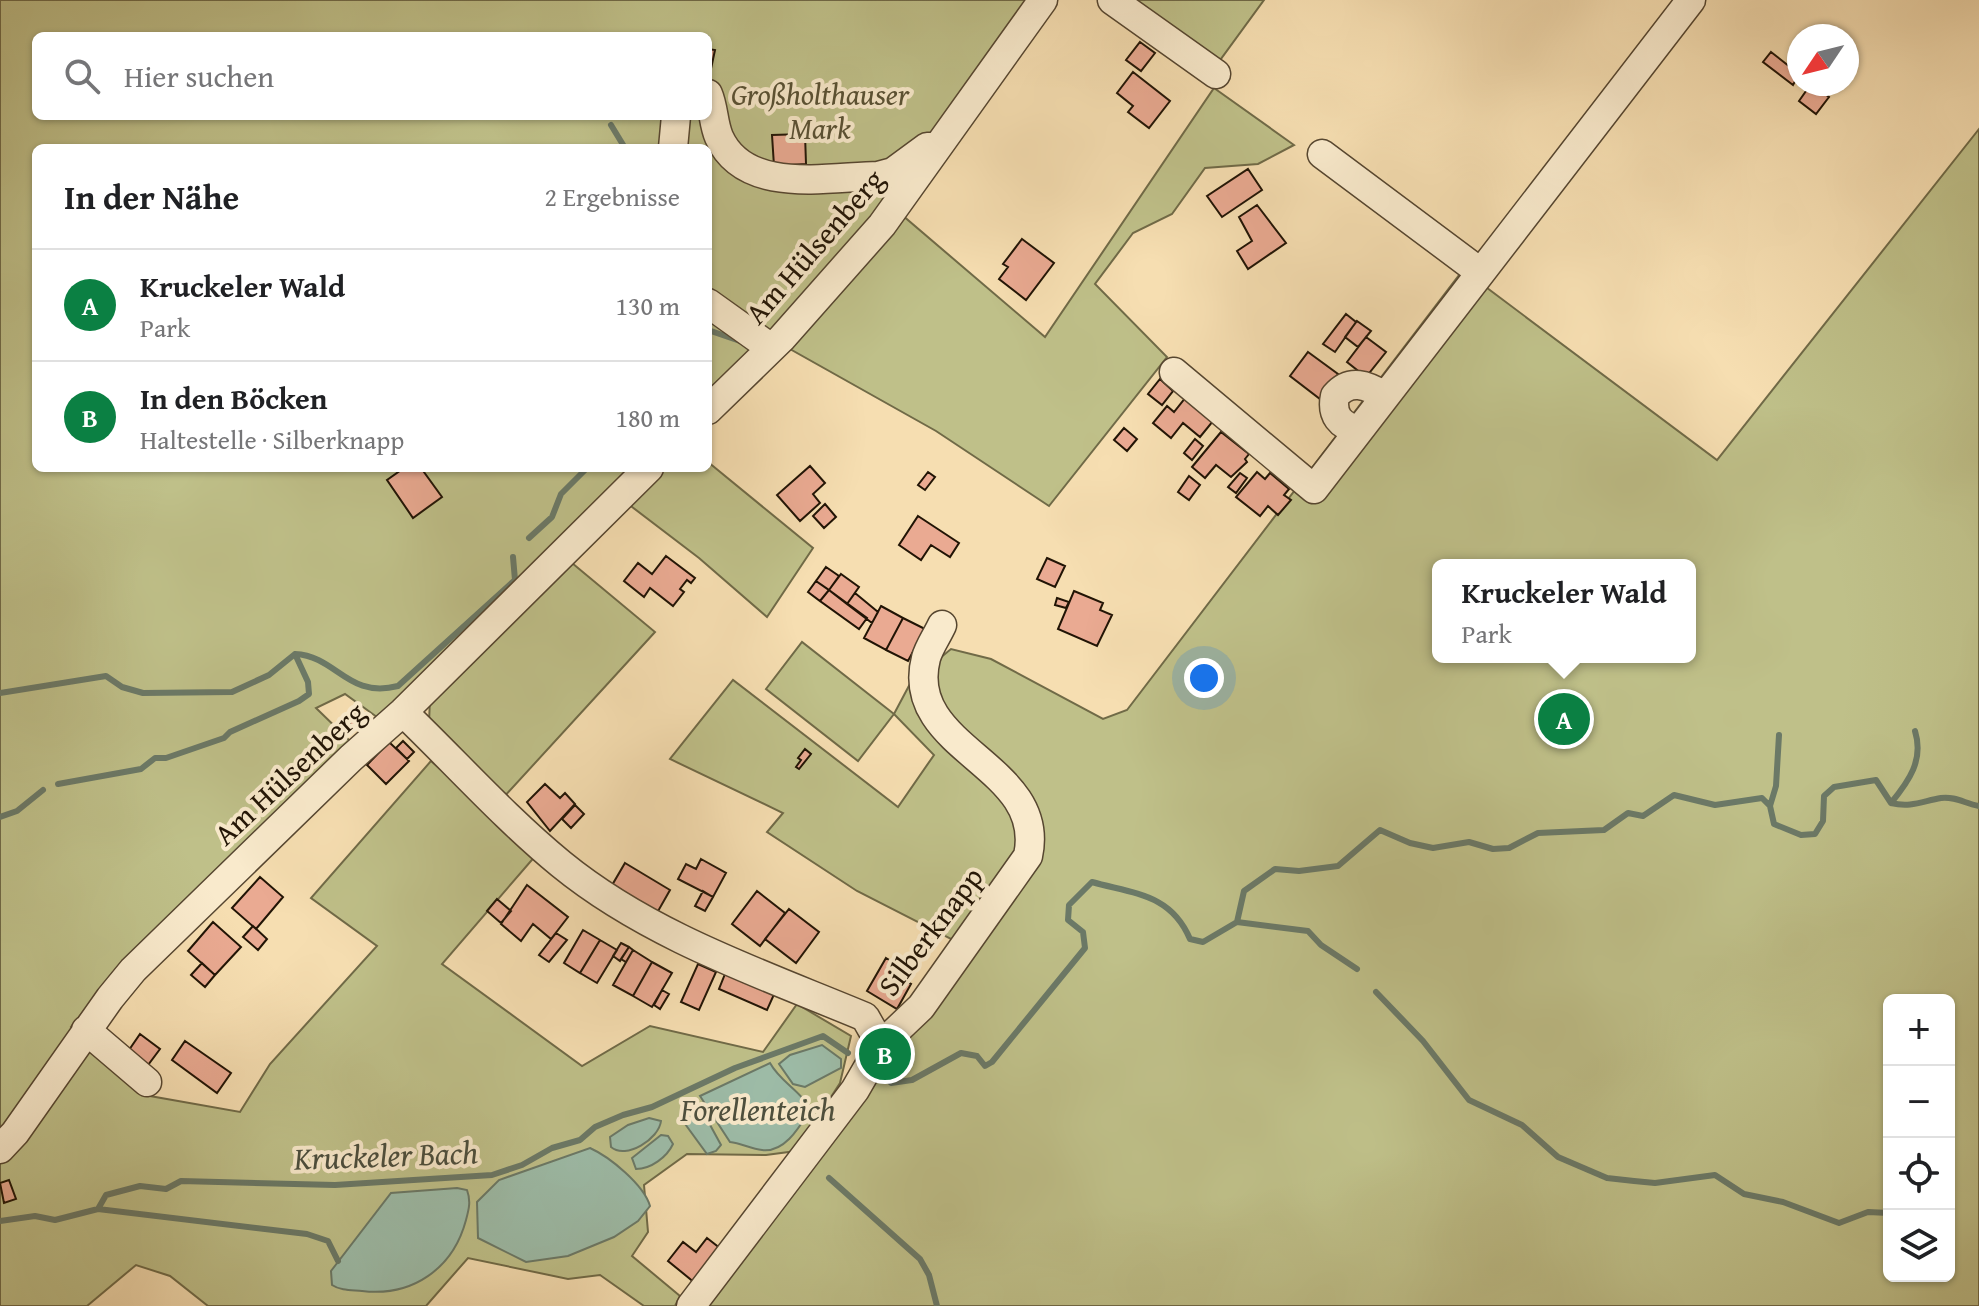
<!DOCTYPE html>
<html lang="de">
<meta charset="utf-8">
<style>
body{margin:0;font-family:"Gentium Book Plus",serif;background:#f6f6f6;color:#202124}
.controls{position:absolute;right:24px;bottom:24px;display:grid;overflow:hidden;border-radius:12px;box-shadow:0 2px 6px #0004}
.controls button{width:72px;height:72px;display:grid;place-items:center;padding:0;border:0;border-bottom:2px solid #e0e0e0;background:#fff;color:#202124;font:40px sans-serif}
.compass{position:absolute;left:1787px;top:24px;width:72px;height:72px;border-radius:50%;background:#fff;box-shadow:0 2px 6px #0004;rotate:235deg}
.you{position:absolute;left:1204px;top:678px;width:28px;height:28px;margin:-20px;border:6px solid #fff;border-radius:50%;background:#1a73e8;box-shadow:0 0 0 12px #1a73e833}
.badge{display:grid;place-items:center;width:52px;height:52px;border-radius:50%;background:#0b8043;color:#fff;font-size:26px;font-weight:700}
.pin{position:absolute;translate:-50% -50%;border:4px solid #fff;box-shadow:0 2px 8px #0006}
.popup{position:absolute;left:1432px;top:559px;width:264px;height:104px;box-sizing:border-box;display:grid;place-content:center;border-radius:12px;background:#fff;filter:drop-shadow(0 2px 6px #0005);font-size:26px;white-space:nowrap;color:#757577}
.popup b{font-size:30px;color:#202124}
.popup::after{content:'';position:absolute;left:50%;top:100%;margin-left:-16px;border:16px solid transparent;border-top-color:#fff}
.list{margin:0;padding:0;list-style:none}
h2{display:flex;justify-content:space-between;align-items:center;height:104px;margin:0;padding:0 32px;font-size:34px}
h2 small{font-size:26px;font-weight:400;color:#757577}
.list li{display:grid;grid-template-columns:52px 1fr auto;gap:24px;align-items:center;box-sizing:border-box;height:112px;padding:0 32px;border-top:2px solid #e0e0e0}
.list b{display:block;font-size:30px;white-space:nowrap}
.list p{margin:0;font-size:26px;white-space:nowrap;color:#757577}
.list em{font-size:26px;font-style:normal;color:#757577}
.icon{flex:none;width:44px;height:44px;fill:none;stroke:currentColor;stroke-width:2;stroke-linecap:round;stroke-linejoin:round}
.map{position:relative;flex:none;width:1979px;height:1306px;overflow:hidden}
.search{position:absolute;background:#fff;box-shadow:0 2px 6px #0004;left:32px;top:32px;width:680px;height:88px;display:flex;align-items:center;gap:20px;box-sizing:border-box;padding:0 28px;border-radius:12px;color:#757577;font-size:30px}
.panel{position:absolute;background:#fff;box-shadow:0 2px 6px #0004;left:32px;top:144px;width:680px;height:328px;border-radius:12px}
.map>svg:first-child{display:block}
.green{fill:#bfc089;stroke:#706a47;stroke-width:2;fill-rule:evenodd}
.water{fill:#9dbca8;stroke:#6b7967;stroke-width:2}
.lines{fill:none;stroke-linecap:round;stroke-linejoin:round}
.stream{stroke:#6b7967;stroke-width:6}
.building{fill:#eaaa92;stroke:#211405;stroke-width:2}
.minor-casing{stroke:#564630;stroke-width:31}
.minor{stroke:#f9eacc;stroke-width:28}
.labels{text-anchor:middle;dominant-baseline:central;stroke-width:8;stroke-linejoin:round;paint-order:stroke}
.park-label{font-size:30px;font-style:italic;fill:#585033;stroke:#f9eacc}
.street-label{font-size:30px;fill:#211405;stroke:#f9eacc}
.water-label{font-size:32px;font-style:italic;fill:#4c4f3e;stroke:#f9eacc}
</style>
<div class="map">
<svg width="1979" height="1306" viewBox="0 0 1979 1306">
<rect width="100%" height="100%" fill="#f6deb1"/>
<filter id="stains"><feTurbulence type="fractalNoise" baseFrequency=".0025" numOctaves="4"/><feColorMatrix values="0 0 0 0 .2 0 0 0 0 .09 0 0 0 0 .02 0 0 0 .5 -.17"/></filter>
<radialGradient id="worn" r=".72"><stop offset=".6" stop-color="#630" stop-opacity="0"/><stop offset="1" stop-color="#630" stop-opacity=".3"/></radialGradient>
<path class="green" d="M0,0h1038l-169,235 -161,165v-252h-672v320h599l-254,252 -36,-26 -29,14 36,35 -226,215 -55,69 79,69 90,16 30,-48 107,-118 -66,-48 120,-137 106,93 -95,110 140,102 68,-40 113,26 34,-48 54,32 -11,47 -44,68 -30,4 -79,-1 -43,31 4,47 -16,24 48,40 -5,10h-31l-44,-31 -32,4 -100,-21 -42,48h-218l-38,-30 -34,-11 -49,41h-87zM36,36h672v80h-672z
M1119,0h145l-49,67z
M1214,88l80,57 -36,19 -53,4 -33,46 -39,19 -38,51 72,73 -118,149 -113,-75 -146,-82 112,-134 143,122z
M1979,129v1177h-1281l269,-359 -110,-56 -90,-59 16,-19 -113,-54 63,-79 165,127 36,-52 -40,-41 -36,47 -92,-72 36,-47 92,72 17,-32 40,-33 40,10 112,60 24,-9 336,-440 254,190zM1438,565h252v92h-252zM1889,1000h60v276h-60z
M708,462l105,86 -46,69 -68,-59 -80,-61 30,-29h59z
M566,558l89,74 -152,166 -74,-75 1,-24z"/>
<path class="water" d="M822,1045l19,14v9l-36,19 -12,-3 -14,-20 11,-9z
M770,1063c11,20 31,27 40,47 -10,16 -25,43 -48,40 -11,-1 -21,-7 -32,-8l-30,-46z
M690,1101h7l24,44 -5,6 -9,3 -27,-37z
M649,1118l12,3c-2,18 -35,39 -50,26l-1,-10 18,-12z
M661,1135l7,1 5,8c-6,13 -22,25 -37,25l-4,-11z
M590,1148c20,9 54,37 60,58l-12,15 -24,16 -46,19 -42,6 -48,-24 -1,-36 22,-22z
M457,1188l10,2c4,11 2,19 -1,30 -13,49 -54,77 -104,71 -10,-1 -21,0 -30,-6l-1,-14 60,-78z"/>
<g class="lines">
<path class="stream" d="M611,125l14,23
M708,330l35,12
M529,538l23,-21 9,-23 24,-24
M0,693l106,-17 16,11 21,6 89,-1 37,-17 26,-21c42,2 52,45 103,32l117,-106 -2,-23
M58,784l83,-15 14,-11h11l58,-20 6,-6 69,-31 10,-7 -1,-12 -13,-28
M1891,803c18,-22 33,-43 24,-72
M1770,806l6,-20 3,-51
M0,817l17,-6 26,-21
M1237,922l71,9 13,14 36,24
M1376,992l47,49 46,59 53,25 36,32 49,21 27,3 21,2 60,-8 29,19 39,8 56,21 29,-11 21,1
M883,1073l8,10 21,-3 49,-27 16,3 8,10 7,-4 93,-114 -2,-16 -15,-12 1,-15 23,-23c43,12 79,12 98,57l13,3 34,-20 7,-31 31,-22 24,2 39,-5 42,-36 30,13 23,5 36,-6 24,7 16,-1 29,-15 66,-3 24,-17 15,3 31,-21 41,10 47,-7 8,8 4,18 27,11 14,-1 8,-13 1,-25 10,-9 42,-7 15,23c20,5 32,-2 50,-5 14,-2 25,6 38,8
M829,1178l91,81 9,16 8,31
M98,1209l209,25 21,7 10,20
M0,1221l35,-5 20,4 43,-11 8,-14 34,-9 26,3 15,-8 154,4 157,-10 30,-10 30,-17 28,-8 15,-13 28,-12 29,-8 83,-39 88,-32 25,17"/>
</g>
<path class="building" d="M1140,42l15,11 -14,18 -15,-11z
M708,49l7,1 -6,28h-1z
M1771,52l28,22 -6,11 -30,-23z
M1133,72l37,29 -21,27 -21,-16 5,-6 -16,-13z
M1811,84l18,13 -13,17 -17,-13z
M805,134l1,30 -32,2 -2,-31z
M1248,169l14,21 -40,27 -15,-21z
M1257,205l29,38 -38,26 -11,-18 15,-10 -13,-24z
M1022,239l32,24 -28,37 -27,-21 9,-12 -5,-3z
M1346,314l10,8 -21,30 -12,-8z
M1357,321l14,10 -13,16 -13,-10z
M1366,337l20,15 -20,25 -19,-15z
M1308,352l30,22 -18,25 -30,-23z
M1160,379l13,12 -11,14 -14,-11z
M1190,392l28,23 -18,22 -17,-14 -12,15 -18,-15 14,-17 7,6z
M1124,428l13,11 -10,12 -13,-11z
M1221,432l28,22 -4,5 2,3 -16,15 -15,-12 -11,13 -13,-11z
M1195,439l8,7 -11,14 -8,-7z
M810,466l15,17 -12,11 7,9 -20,18 -23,-26z
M404,468h17l21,29 -29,21 -26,-38z
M928,472l7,5 -10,13 -7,-5z
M1257,472l8,7 5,-6 19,16 -5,6 7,5 -13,15 -10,-9 -8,10 -24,-19z
M1240,473l7,5 -11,15 -8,-6z
M1189,476l11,9 -11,15 -11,-8z
M825,504l11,13 -12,11 -11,-12z
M918,516l41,27 -9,14 -19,-12 -10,15 -22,-15z
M666,556l29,22 -4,5 -4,-3 -7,9 4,3 -11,14 -23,-18 -6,9 -20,-16 14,-18 14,11z
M1047,558l18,8 -10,21 -18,-8z
M826,567l13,9 -10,14 -13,-9z
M841,574l18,13 -12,17 -18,-14z
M816,581l13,9 -9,11 -12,-9z
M829,590l38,28 -8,11 -39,-28z
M1074,591l29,12 -3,7 12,5 -15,31 -39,-17z
M855,593l23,19 -6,11 -25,-19z
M1057,598l12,4 -3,6 -11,-3z
M881,606l22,12 -17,32 -22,-12z
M903,618l22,11 -17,32 -22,-11z
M354,712l9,9 -8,8 -9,-9z
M403,741l11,11 -7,7 -11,-11z
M389,742l20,19 -23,23 -19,-19z
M805,749l6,5 -12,15 -3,-2 5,-7 -3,-2z
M545,784l15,14 5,-5 10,11 -25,27 -23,-29z
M575,805l9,9 -13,14 -9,-9z
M701,859l25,14 -13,24 -35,-18 8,-15 10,5z
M625,863l45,27 -13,23 -46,-26z
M260,877l23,20 -27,32 -24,-21z
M527,885l41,32 -17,22 -18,-15 -12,17 -20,-17z
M703,891l10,6 -8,14 -10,-5z
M757,891l28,22 -25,33 -28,-22z
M497,899l14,12 -10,12 -14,-12z
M789,909l30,23 -23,31 -31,-24z
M213,922l28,25 -26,28 -27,-24z
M253,926l14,13 -9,11 -15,-13z
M583,930l17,10 -20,33 -16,-10z
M556,933l11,7 -18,22 -10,-7z
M600,940l17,10 -20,33 -17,-10z
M621,943l8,4 -9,14 -7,-5z
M629,947l4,3 -7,12 -5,-3z
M633,950l19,12 -19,34 -20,-11z
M886,958l22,13 -5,9 8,4 -14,25 -30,-18z
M652,962l20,11 -20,34 -19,-11z
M202,963l13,12 -10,12 -14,-12z
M698,964l18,8 -17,38 -18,-8z
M727,969l49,21 -9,20 -48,-21z
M662,990l7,4 -9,15 -6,-4z
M140,1034l20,15 -12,16 -19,-15z
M185,1041l46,32 -14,20 -45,-33z
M9,1180l7,19 -12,4 -4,-20z
M707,1238l14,11 -26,34 -27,-22 15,-19 13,10z"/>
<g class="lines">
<g class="minor-casing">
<path id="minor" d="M1112,0l104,74
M708,94c6,14 5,29 11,43 26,58 107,40 159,39l15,-4 34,-25h5
M673,148l3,-32
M1322,154l158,118
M708,303l63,45
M1174,372l140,117 377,-489
M708,410l74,-72 100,-113 161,-225
M1359,430c-19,-4 -28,-15 -24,-34 15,-18 32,-11 50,0
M403,712c53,51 102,106 158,152 88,72 201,110 304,153l16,28
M86,1030l61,52
M0,1149l15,-16 95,-135 23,-28 218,-212 52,-46 246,-244
M691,1306l164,-216 26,-45 40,-38 107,-151c20,-92 -126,-106 -102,-198 3,-11 11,-22 16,-33"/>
</g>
<use href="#minor" class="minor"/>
</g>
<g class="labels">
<g class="park-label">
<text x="820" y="94">Großholthauser<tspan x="820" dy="34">Mark</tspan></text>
</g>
<g class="street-label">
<text transform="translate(814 246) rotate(-49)">Am Hülsenberg</text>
<text transform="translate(289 773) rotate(-43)">Am Hülsenberg</text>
<text transform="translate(930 931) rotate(-53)">Silberknapp</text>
</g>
<g class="water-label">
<text x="758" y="1109">Forellenteich</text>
<text transform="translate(386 1155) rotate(-2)">Kruckeler Bach</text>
</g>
</g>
<rect width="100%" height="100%" filter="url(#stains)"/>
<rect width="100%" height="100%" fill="url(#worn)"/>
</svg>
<div class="controls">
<button>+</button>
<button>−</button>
<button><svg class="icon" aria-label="locate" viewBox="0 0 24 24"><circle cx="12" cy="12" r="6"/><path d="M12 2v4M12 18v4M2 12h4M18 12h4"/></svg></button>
<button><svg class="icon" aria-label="layers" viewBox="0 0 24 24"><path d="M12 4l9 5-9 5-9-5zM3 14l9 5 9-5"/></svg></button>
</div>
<svg class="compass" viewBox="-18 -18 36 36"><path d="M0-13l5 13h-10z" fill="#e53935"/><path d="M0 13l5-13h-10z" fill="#757577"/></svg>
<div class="you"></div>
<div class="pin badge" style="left:1564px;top:719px">A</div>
<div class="popup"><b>Kruckeler Wald</b>Park</div>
<div class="pin badge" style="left:885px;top:1054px">B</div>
<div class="search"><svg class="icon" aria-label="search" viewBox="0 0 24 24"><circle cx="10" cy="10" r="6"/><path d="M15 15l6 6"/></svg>Hier suchen</div>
<section class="panel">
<h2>In der Nähe<small>2 Ergebnisse</small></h2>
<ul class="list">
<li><span class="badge">A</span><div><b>Kruckeler Wald</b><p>Park</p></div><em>130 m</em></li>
<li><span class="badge">B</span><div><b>In den Böcken</b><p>Haltestelle · Silberknapp</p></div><em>180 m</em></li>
</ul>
</section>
</div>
